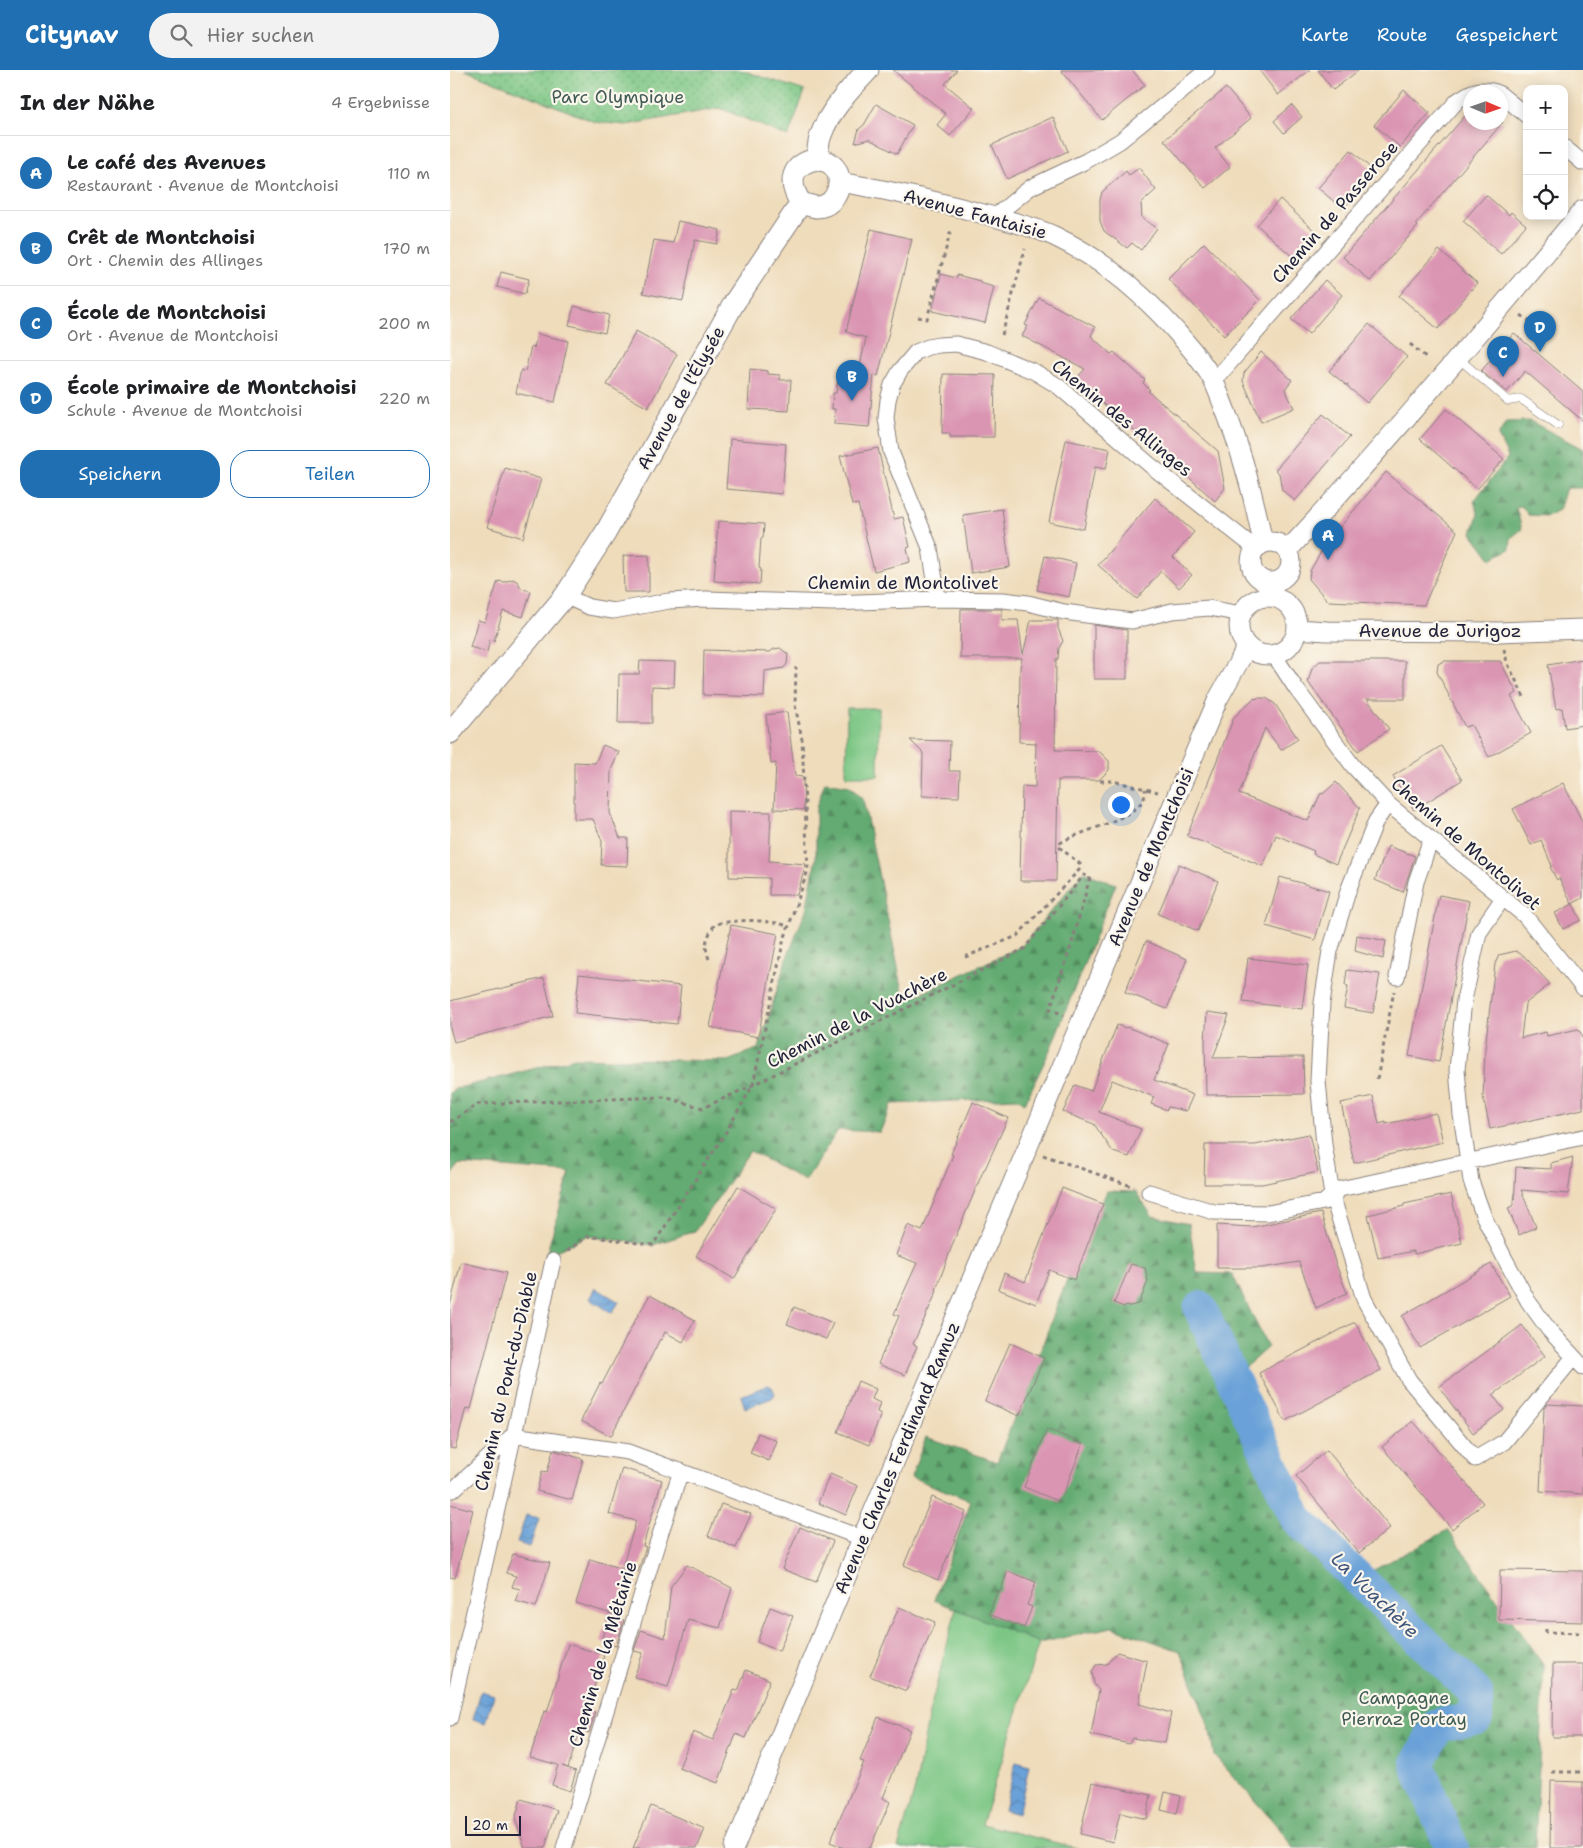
<!DOCTYPE html>
<html lang="de">
<meta charset="utf-8">
<style>
body{margin:0;font-family:"Shantell Sans",sans-serif;background:#f2f2f2;color:#202124}
.controls{position:absolute;right:15px;top:15px;display:grid;overflow:hidden;border-radius:10px;box-shadow:0 2px 12px #0003}
.controls button{width:45px;height:45px;display:grid;place-items:center;padding:0;border:0;border-bottom:1px solid #e0e0e0;background:#fff;color:#202124;font:25px sans-serif}
.compass{position:absolute;left:1013px;top:15px;width:45px;height:45px;border-radius:50%;background:#fff;box-shadow:0 2px 12px #0003;rotate:92deg}
.scale{position:absolute;left:15px;bottom:12px;width:56px;box-sizing:border-box;padding-left:5px;border:2px solid #22223b;border-top:0;font-size:14px;line-height:18px;white-space:nowrap;color:#22223b;-webkit-text-stroke:4px #fbf7ec;paint-order:stroke}
.you{position:absolute;left:670px;top:734px;width:18px;height:18px;margin:-12px;border:4px solid #fff;border-radius:50%;background:#1a73e8;box-shadow:0 0 0 8px #1a73e833}
.badge{display:grid;place-items:center;width:32px;height:32px;border-radius:50%;background:#1f6fb2;color:#fff;font-size:16px;font-weight:700}
.pin{position:absolute;translate:-50% -41px;filter:drop-shadow(0 1px 2px #0008)}
.pin::after{content:'';position:absolute;top:26px;width:18px;height:15px;background:inherit;clip-path:polygon(0 0,100% 0,50% 100%)}
.list{margin:0;padding:0;list-style:none}
h2{display:flex;justify-content:space-between;align-items:center;height:65px;margin:0;padding:0 20px;font-size:21px}
h2 small{font-size:16px;font-weight:400;color:#757577}
.list li{display:grid;grid-template-columns:32px 1fr auto;gap:15px;align-items:center;box-sizing:border-box;height:75px;padding:0 20px;border-top:1px solid #e0e0e0}
.list b{display:block;font-size:19px;white-space:nowrap}
.list p{margin:0;font-size:16px;white-space:nowrap;color:#757577}
.list em{font-size:16px;font-style:normal;color:#757577}
.actions{display:flex;gap:10px;padding:15px 20px}
.actions a{flex:1;padding:11px 0;border:1px solid #1f6fb2;border-radius:20px;text-align:center;font-size:18px;color:#1f6fb2}
.actions .main{background:#1f6fb2;color:#fff}
.icon{flex:none;width:28px;height:28px;fill:none;stroke:currentColor;stroke-width:2;stroke-linecap:round;stroke-linejoin:round}
.map{position:relative;flex:none;width:1133px;height:1778px;overflow:hidden}
header{display:flex;align-items:center;gap:30px;box-sizing:border-box;height:70px;padding:0 25px;background:#1f6fb2;color:#fff}
header strong{font-size:24px}
nav{display:flex;gap:28px;margin-inline-start:auto;font-size:18px}
.search{width:350px;height:45px;background:#f2f2f2;display:flex;align-items:center;gap:12px;box-sizing:border-box;padding:0 18px;border-radius:28px;color:#757577;font-size:19px}
main{display:flex}
aside{flex:1;background:#fff}
.map>svg:first-child{display:block}
.grass{fill:url(#grass-dots);stroke:#4e7460}
.forest{fill:url(#forest-firs);stroke:#436656}
.garden{fill:#7bc684;stroke:#4e7460}
.water{fill:url(#water-waves);stroke:#46628a}
.lines{fill:none;stroke-linecap:round;stroke-linejoin:round}
.river{stroke:#69a1d8;stroke-width:34}
.building{fill:#da95b2}
.service-casing{stroke:#887f7b;stroke-width:9}
.minor-casing{stroke:#887f7b;stroke-width:17}
.tertiary-casing{stroke:#887f7b;stroke-width:21}
.secondary-casing{stroke:#887f7b;stroke-width:23}
.path{stroke:#887f7b;stroke-width:3;stroke-dasharray:4 4;stroke-linecap:butt}
.service{stroke:#fff;stroke-width:8}
.minor{stroke:#fff;stroke-width:15}
.tertiary{stroke:#fff;stroke-width:19}
.secondary{stroke:#fff;stroke-width:21}
.labels{text-anchor:middle;dominant-baseline:central;stroke-width:4.5;stroke-linejoin:round;paint-order:stroke}
.park-label{font-size:18px;fill:#415b55;stroke:#fbf7ec}
.street-label{font-size:18px;fill:#22223b;stroke:#fbf7ec}
.water-label{font-size:19px;font-style:italic;fill:#3e557a;stroke:#fbf7ec}
</style>
<header>
<strong>Citynav</strong>
<div class="search"><svg class="icon" aria-label="search" viewBox="0 0 24 24"><circle cx="10" cy="10" r="6"/><path d="M15 15l6 6"/></svg>Hier suchen</div>
<nav><a>Karte</a><a>Route</a><a>Gespeichert</a></nav>
</header>
<main>
<aside>
<h2>In der Nähe<small>4 Ergebnisse</small></h2>
<ul class="list">
<li><span class="badge">A</span><div><b>Le café des Avenues</b><p>Restaurant · Avenue de Montchoisi</p></div><em>110 m</em></li>
<li><span class="badge">B</span><div><b>Crêt de Montchoisi</b><p>Ort · Chemin des Allinges</p></div><em>170 m</em></li>
<li><span class="badge">C</span><div><b>École de Montchoisi</b><p>Ort · Avenue de Montchoisi</p></div><em>200 m</em></li>
<li><span class="badge">D</span><div><b>École primaire de Montchoisi</b><p>Schule · Avenue de Montchoisi</p></div><em>220 m</em></li>
</ul>
<div class="actions"><a class="main">Speichern</a><a>Teilen</a></div>
</aside>
<div class="map">
<svg width="1133" height="1778" viewBox="0 0 1133 1778">
<defs>
<pattern id="grass-dots" width="8" height="8" patternUnits="userSpaceOnUse" patternTransform="scale(1.25)"><rect width="8" height="8" fill="#7bc684"/><path d="M2 2h.1M6 6h.1" fill="none" stroke="#64a06d" stroke-width="1.8" stroke-linecap="round"/></pattern>
<pattern id="forest-firs" width="22" height="20" patternUnits="userSpaceOnUse" patternTransform="scale(1.25)"><rect width="22" height="20" fill="#64ab72"/><path d="M5 1l3.5 6h-7zM16 11l3.5 6h-7z" fill="#528b5f"/></pattern>
<pattern id="water-waves" width="16" height="10" patternUnits="userSpaceOnUse" patternTransform="scale(1.25)"><rect width="16" height="10" fill="#69a1d8"/><path d="M0 5q4-4 8 0t8 0" fill="none" stroke="#5683b0"/></pattern>
</defs>
<rect width="100%" height="100%" fill="#fbf7ec"/>
<filter id="ink" filterUnits="userSpaceOnUse"><feTurbulence type="fractalNoise" baseFrequency=".02" numOctaves="2"/><feDisplacementMap in="SourceGraphic" scale="10" xChannelSelector="R" yChannelSelector="G"/><feConvolveMatrix kernelMatrix="1 2 1 2 8 2 1 2 1" color-interpolation-filters="sRGB"/></filter>
<filter id="wash" filterUnits="userSpaceOnUse"><feTurbulence type="fractalNoise" baseFrequency=".0096" numOctaves="4" result="noise"/><feDisplacementMap in="SourceGraphic" scale="20" xChannelSelector="R" yChannelSelector="G"/><feGaussianBlur stdDeviation="1.12" result="paint"/><feColorMatrix in="noise" values="0 0 0 0 0 0 0 0 0 0 0 0 0 0 0 0 0 1.4 0 .05"/><feComposite in="paint" operator="in"/></filter>
<g filter="url(#wash)">
<rect width="100%" height="100%" fill="#efdcbb"/>
<path class="grass" d="M15,0h276l64,21 -17,46 -68,-29 -94,17 -31,-3z"/>
<path class="forest" d="M1080,351l53,28v39h-17l-7,22 -12,6 -19,-1 -6,-9 -6,2 6,21 -11,9 -1,11 -19,10 -19,-26 6,-19 -4,-13 34,-44 -10,-21 8,-14z
M375,712l25,4 13,14 42,201 117,-55 61,-74 33,12 -66,166 -25,53 -8,-5 -125,6 -12,28 -42,-2 -33,51 -55,-30 -55,80 -42,14 -66,-9 -41,20 24,-84 -110,-8 -10,13v-84l5,-4 120,-31 153,3 31,-13 27,-88 20,-50 10,-52v-50z
M657,1121l29,1 16,24 37,8 8,49 35,1 36,73 -26,23 1,36 50,113 64,60 91,-49 96,136 -9,182h-242l-14,-20 -65,-73 -5,-28 -29,-76 -68,-24 -73,16 -105,-43 37,-99 -60,-24 15,-40 71,25 46,-118 16,-45z"/>
<path class="garden" d="M397,638h32l-1,68h-32z
M506,1539l83,34 -57,181 95,24h-179l18,-63 12,-67z"/>
<path class="water" d="M146,1218l23,14 -7,11 -22,-14z
M318,1315l4,2 3,7 -3,4 -27,10 -4,-12z
M76,1445l13,3 -9,29 -13,-4z
M31,1621l13,4 -8,28 -13,-4z
M566,1692l13,4 -11,48 -14,-4z"/>
<g class="lines">
<path class="river" d="M750,1238l97,211 179,174v25l-38,7 -21,40 35,83"/>
</g>
<g id="blocks">
<path class="building" d="M443,0h64l-12,14 29,24 -24,28 -13,-11 9,-11z
M611,0h71l13,15 -43,35z
M809,0h51l-32,25z
M868,0h41l-26,20z
M776,18l25,30 -36,30 15,19 -25,21 -41,-48z
M954,20l26,23 -30,34 -26,-22z
M426,34l37,21 -16,29 -28,-15 -14,4 4,-14 5,-4z
M842,35l10,12 -18,16 -10,-12z
M1020,40v12h33l-87,102 2,2 -48,55 -27,-24z
M603,47l15,34 -61,28 -15,-34z
M901,80l24,22 -32,37 -25,-21z
M689,98l17,22 -15,13 1,15 15,10 -16,22 -9,-7 -5,5 -23,-17 -4,-10v-21l2,-8 24,-21 3,4z
M1036,125l23,20 2,-3 15,13 -25,29 -38,-33z
M830,129l38,35 -23,25 -38,-34z
M228,151l42,9 -3,14 -22,-4 -12,61 -40,-8 11,-53 19,3z
M421,159l41,10 -34,137 -4,-1 -5,52 -35,-3 1,-15h-3l1,-16h3l2,-14 19,1 9,-42 -20,-6z
M754,173l56,57 -36,36 -56,-57z
M989,180l38,33 -39,46 -39,-33z
M51,202l28,7 -4,15 -28,-7z
M491,204l15,4 1,-3 23,6v2l14,4 -9,36 -53,-12z
M875,210l17,15 -33,39 -18,-15z
M589,228l56,29 -4,9 20,18 3,-2 31,28 -2,3 7,7 -2,1 70,60 7,37 -10,13 -22,-20 -118,-101 10,-11 -63,-33 6,-10 -3,-1z
M124,236l35,9 -4,18 -36,-8z
M919,254l38,33 -40,46 -20,-17 1,-2 -2,1 -17,-14z
M186,261l41,23 -29,54 -41,-23z
M1064,263l69,59v29l-58,-50 -18,21 -26,-21z
M87,264l31,7 -13,61 -39,-9 5,-23 4,1 6,-24 3,1z
M811,282l31,28 -7,9 9,19 -33,14 -18,-41 1,-8z
M300,299l18,2v3l12,1v5h11l-2,31 -41,-2z
M493,304l52,1 -1,62h-44v-4h-8z
M996,339l58,50 -27,30 -57,-50z
M873,344l27,23 -55,64 -13,-11 -3,-17 -4,-3z
M280,369l56,5 -4,50 -56,-5z
M616,370l44,9 -4,20 -11,-2 -11,62 -35,-7z
M428,378l16,71 9,-2 7,30 -3,1 3,14 -36,9 -16,-67 -6,1 -12,-49z
M55,398l36,11 -18,59 -36,-11z
M936,402l71,59 -33,74 -96,-4 -19,-22 1,-8 15,-26z
M705,428l39,34 -21,25 19,18 -13,13 -18,-17 -24,28 -39,-34z
M552,439l8,58 -39,6 -8,-58z
M268,451l46,3 -1,14h-2l-2,30 2,1 -1,15 -46,-3z
M199,485v37h-25l-1,-36z
M595,486l31,7 -7,34 -32,-7z
M63,509l5,3 3,6 10,3 -8,26 -20,-6 -9,30 -4,-2 -3,13 -17,-5 8,-27 7,2 13,-41 6,1z
M511,539h41v11h16l5,35 8,-35h27v8l5,13 -4,7 -1,11h-2l-1,91 44,1 10,10v9l-10,10h-41l-2,101h-36l2,-95 13,1 1,-44 -17,-1 1,-74 2,-10h-62z
M644,555l33,5v49h-33z
M330,578l8,6 -1,10 -3,4 -19,3 -1,26 -61,-2 1,-45 66,2 4,-3z
M1133,589v66l-18,3 -3,-20 -6,1 -8,-44z
M190,591l35,1 -1,25 -22,-1v37h-34l1,-49h20z
M870,591h85v38h-38l22,30 -31,22 -50,-69 4,-14z
M994,591h56l17,32 -6,3 20,37 -42,24 -18,-32 -6,2 -28,-55 1,-8z
M809,628h7l9,6 23,35 -17,11 -16,-22 -26,66 69,27 13,-28 2,1 13,-12 24,26 -24,56 -23,-10 1,-3 -38,-16 -13,31 -76,-30 47,-119 19,-18z
M337,642l8,64 8,1 1,33 -30,-1 2,-46 -5,1 -5,-49z
M460,670l40,1 -1,30h11l-1,26 -37,-1 1,-43z
M153,675l16,7 -8,18 -1,43 10,25h8l-1,28 -26,-1 1,-24 -9,-22h-19v-57l21,1z
M991,676l21,34 -48,30 -21,-34z
M1113,713l20,40v75l-11,6 -13,-26 -2,2 -7,-13 2,-1 -11,-26 -10,5 -18,-36z
M279,741l42,1 -2,49 37,3 -9,31h-28v-17l-40,-1z
M938,776l27,10 -12,36 -28,-12z
M729,794l39,17 -20,50 -40,-17z
M830,807l49,14 -14,49 -49,-14z
M989,825l30,6 -30,161 -30,-6z
M1123,834l8,16 -18,9 -8,-16z
M281,855l47,9 -20,103 -48,-10z
M907,865l29,6 -3,18 -28,-8z
M696,871l41,18 -20,50 -42,-17z
M1066,881l9,6 25,27 -25,20 -4,34 25,-6 1,4 31,-7 5,7v73l-93,20 -7,-33 2,-47 10,-85 4,-9z
M798,888l60,7 -6,44 -59,-7z
M897,900l33,4 -7,39 -29,-5 4,-22 -3,-1z
M129,904l102,12 -4,38 -102,-11z
M94,908l9,38 -99,26 -4,-14v-27z
M757,942l22,3 -16,43 90,-1 1,37 -98,1 -1,-54z
M667,955l9,3 1,-1 42,17 -15,36 39,15 -7,16 -18,-4 -1,3 -16,-6 3,-7 -42,-17 -13,32 42,17 -12,28 -16,-5 -19,-28 -31,-12 12,-27 16,6z
M923,1026l6,28 7,-2v2l50,-11 7,29 -89,21 -13,-60z
M523,1032l35,16 -23,51h-1l-31,74 -17,47 1,1 -24,53 4,2 -12,29 -27,-11 21,-48 -5,-2 23,-51 -21,-8 12,-30 14,6 31,-76 -2,-1z
M859,1064l9,38 -56,12h-58l1,-39h50z
M1123,1087l-5,37 -47,-4 15,37 -17,8 -11,-27 6,-3 2,-38 35,2v-6z
M288,1116l38,23 -42,70 -38,-23z
M612,1118l41,16 -29,76 -25,-10 -13,34 -38,-15 6,-16 21,9z
M1001,1124l11,49 -48,11v-3l-36,7 -10,-43 36,-9v-2z
M871,1143l14,49 12,31 -31,15 -17,-46 -37,6h-45v-43l35,2z
M11,1192l45,11 -35,136 -5,-1 -11,41 -5,-1v-142z
M681,1194l14,4 3,13 -9,23 -15,3 -10,-4z
M1041,1194l19,32 -90,52 -18,-32z
M200,1225l45,25 -12,22 -18,-10 -4,8 -1,-1 -49,97 -30,-15 19,-38 2,1 32,-62z
M344,1237l39,16 -7,16 -39,-15z
M905,1252l26,48 -96,51 -26,-48z
M1072,1255l23,31 -52,39 11,15 -31,23 -34,-46z
M560,1273l34,15 -25,58 -34,-15z
M408,1311l18,8 -4,10 8,4 -3,9 4,2 -12,31 -31,-13z
M1097,1334l36,2v88l-43,-3 4,-83z
M963,1351l70,82 -31,26 -70,-82z
M597,1359l36,15 -23,58 -36,-15z
M308,1363l19,8 -8,20 -19,-8z
M103,1380l30,9 -11,41 -35,-9 5,-20 5,1z
M877,1380l63,78 -31,25 -63,-77z
M172,1398l40,12 -19,66 3,1 -8,25 -16,-5 14,-46 -27,-7z
M380,1404l28,12 -12,29 -28,-12z
M482,1427l34,15 -28,68 -34,-15z
M0,1434l23,6 -18,68 -5,-1z
M271,1434l30,10 -15,34 -28,-12z
M350,1457l33,14 -17,41 -34,-13z
M63,1484l37,9 -14,44 -21,-6 5,-12 -8,-2 4,-11 -10,-3z
M140,1489l39,12 -14,44 -39,-12z
M237,1495l45,23 -12,40 -32,-8 -20,67 -34,-10 9,-24 -9,-2 7,-21 24,8 6,-52z
M1050,1500l83,1v51l-84,-2z
M558,1501l28,11 -9,23 5,2 -8,21 -35,-14 8,-23 3,1z
M320,1537l23,9 -14,35 -22,-9z
M449,1537l36,15 -29,69 -36,-15z
M158,1546l16,4 -8,26 -15,-4z
M118,1574l36,11 -17,55 8,2 -6,21 -9,-3 -12,38 -6,-2 14,5 -6,20 -18,-6 6,-20 -28,-8 14,-46 3,1z
M667,1582l30,9 -8,43 32,9 -6,30 -33,-5 -3,6 -38,-9 8,-45 -5,-6 -2,-12 4,-7 11,-1z
M1103,1594h30v73h-31z
M296,1600l24,10 -24,58 -10,-4 -18,49 -39,-15 14,-36 20,8 21,-50 4,1z
M428,1647l32,13 -27,68 7,4 -20,46h-26l-14,-6 34,-80 -4,-1z
M1101,1711l32,1v66h-33z
M642,1712l59,13 -5,24 -26,-6 -7,29 -33,-8z
M715,1722l16,4 -4,18 -16,-4z
M71,1729l36,11 -12,38h-20l-10,-29z
M201,1736l54,23 -8,19h-64z"/>
</g>
</g>
<g filter="url(#ink)">
<use href="#blocks" fill-opacity="0" stroke="#887f7b" stroke-width="1"/>
<g class="lines">
<g class="service-casing">
<path id="service" d="M1008,288l50,43 13,-2 37,26"/>
</g>
<g class="minor-casing">
<path id="minor" d="M1050,24l27,22
M1114,77l19,16
M544,147l37,-30 55,-26 34,-20 87,-71
M764,311l243,-280c14,-10 22,-14 39,-9
M115,526l24,11 24,4 56,-10 37,-2 127,4 105,-4 65,1 25,3 36,9 68,9 40,-10 37,-3 32,6
M488,529l-8,-51 -39,-96 -5,-34 2,-18 4,-15 8,-14 16,-19 12,-5 11,-2 17,-1 31,8 48,20 23,14 92,79 105,83
M824,585l21,32 58,79 35,38 137,112 58,72
M938,734l-12,17 -27,67 -19,63 -8,52 -4,78 6,63 8,51 32,104 45,81 66,79 29,-17 69,-84
M1053,828l-24,35 -15,67 -7,70 4,45 10,66 13,36 21,42 23,42 21,29 34,37
M947,907l19,-95 15,-43
M699,1122l65,20 54,1 56,-11 16,-13 243,-52
M63,1365l115,17 234,86
M0,1420h3l60,-55
M0,1648l103,-457
M114,1778l94,-307 23,-70"/>
</g>
<g class="tertiary-casing">
<path id="tertiary" d="M390,112c53,9 106,21 158,36 19,5 40,10 58,19 40,19 75,47 105,78 19,20 39,42 52,65 5,10 9,22 13,32 17,43 28,85 37,131
M801 492a20 20 0 1 1 40 0a20 20 0 1 1-40 0Z
M838,480c102,-110 198,-225 295,-340
M789 556a29 29 0 1 1 58 0a29 29 0 1 1-58 0Z
M847,559l30,2 172,1 84,-3
M284,1778l132,-319 328,-774 24,-56 29,-52"/>
</g>
<g class="secondary-casing">
<path id="secondary" d="M367,89c3,1 8,2 11,3 20,12 11,44 -11,45 -5,0 -11,-3 -16,-4 -14,-21 -10,-39 16,-44z
M367,89c1,-8 1,-17 4,-24 8,-24 30,-47 47,-65
M0,663l115,-137 41,-64 128,-229 67,-100"/>
</g>
<path class="path" d="M1071,245l22,16
M468,247l9,2 24,-89
M552,265l23,-86
M960,274l17,14
M1054,579l3,13 17,35
M650,711h13l45,11
M515,887l52,-21 63,-67v-5l-21,-17v-3c18,-14 91,-26 86,-55
M259,889c-6,-16 -2,-21 6,-35 26,-5 48,-5 74,2
M927,1009l17,-88
M0,1052l29,-18 185,-7 39,11 50,-23 271,-136 60,-74 6,2 -18,66 -22,66 14,6
M593,1085l91,32
M117,1181l20,-15 66,9 73,-113 27,-47 30,-142 25,-73 -6,-131 -7,-34 1,-38
M1096,1559v3l37,1
M1102,1702h31"/>
<use href="#service" class="service"/>
<use href="#minor" class="minor"/>
<use href="#tertiary" class="tertiary"/>
<use href="#secondary" class="secondary"/>
</g>
</g>
<g class="labels">
<g class="park-label">
<text x="168" y="27">Parc Olympique</text>
<text x="954" y="1628">Campagne<tspan x="954" dy="21">Pierraz Portay</tspan></text>
</g>
<g class="street-label">
<text transform="translate(885 142) rotate(-49)">Chemin de Passerose</text>
<text transform="translate(525 144) rotate(15)">Avenue Fantaisie</text>
<text transform="translate(231 328) rotate(-61)">Avenue de l'Élysée</text>
<text transform="translate(672 348) rotate(39)">Chemin des Allinges</text>
<text x="453" y="513">Chemin de Montolivet</text>
<text x="990" y="561">Avenue de Jurigoz</text>
<text transform="translate(1016 774) rotate(41)">Chemin de Montolivet</text>
<text transform="translate(701 787) rotate(-67)">Avenue de Montchoisi</text>
<text transform="translate(407 948) rotate(-27)">Chemin de la Vuachère</text>
<text transform="translate(56 1311) rotate(-77)">Chemin du Pont-du-Diable</text>
<text transform="translate(447 1388) rotate(-67)">Avenue Charles Ferdinand Ramuz</text>
<text transform="translate(153 1584) rotate(-73)">Chemin de la Métairie</text>
</g>
<g class="water-label">
<text transform="translate(925 1525) rotate(44)">La Vuachère</text>
</g>
</g>
</svg>
<div class="controls">
<button>+</button>
<button>−</button>
<button><svg class="icon" aria-label="locate" viewBox="0 0 24 24"><circle cx="12" cy="12" r="6"/><path d="M12 2v4M12 18v4M2 12h4M18 12h4"/></svg></button>
</div>
<svg class="compass" viewBox="-18 -18 36 36"><path d="M0-13l5 13h-10z" fill="#e53935"/><path d="M0 13l5-13h-10z" fill="#757577"/></svg>
<div class="scale">20 m</div>
<div class="you"></div>
<div class="pin badge" style="left:878px;top:490px">A</div>
<div class="pin badge" style="left:402px;top:331px">B</div>
<div class="pin badge" style="left:1053px;top:307px">C</div>
<div class="pin badge" style="left:1090px;top:282px">D</div>
</div>
</main>
